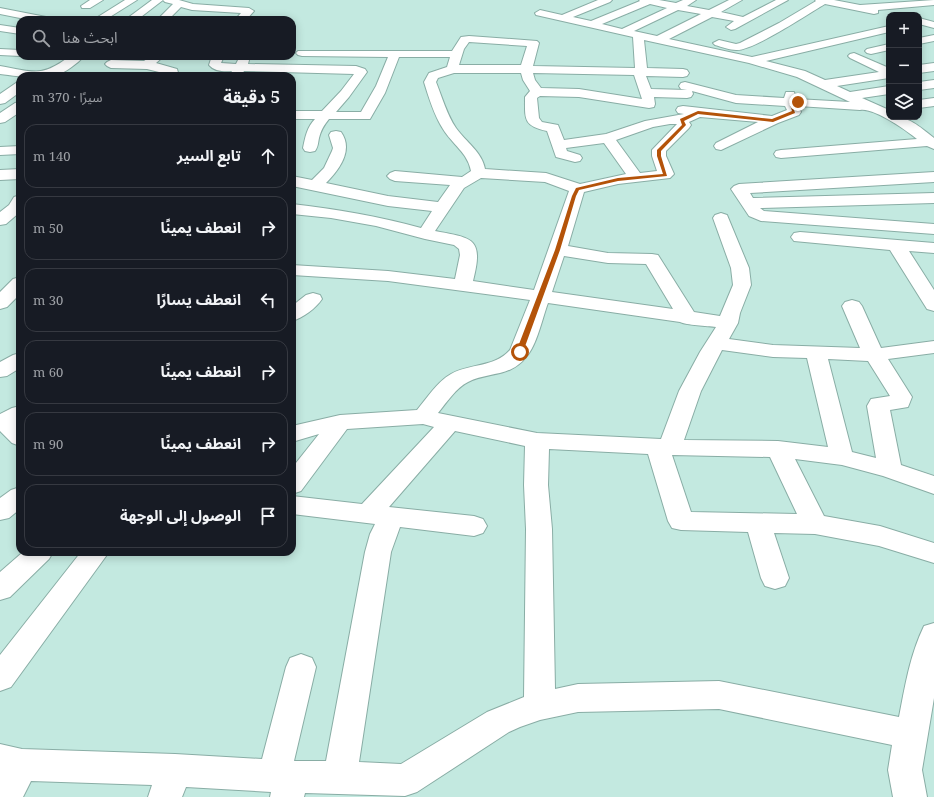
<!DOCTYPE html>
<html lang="ar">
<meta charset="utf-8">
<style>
body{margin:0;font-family:"Noto Serif","Noto Sans Arabic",serif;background:#242831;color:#f1f3f6;direction:rtl}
.controls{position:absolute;right:12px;top:12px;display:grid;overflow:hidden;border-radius:8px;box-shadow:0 2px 10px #0003}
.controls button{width:36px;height:36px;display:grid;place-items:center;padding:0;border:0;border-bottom:1px solid #363941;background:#171b24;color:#f1f3f6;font:20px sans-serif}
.stop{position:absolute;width:12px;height:12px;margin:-9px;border:3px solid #b45309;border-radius:50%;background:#fff}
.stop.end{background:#b45309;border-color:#fff;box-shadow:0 1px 4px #0008}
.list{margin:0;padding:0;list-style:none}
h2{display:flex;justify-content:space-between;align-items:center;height:52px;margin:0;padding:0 16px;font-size:17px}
h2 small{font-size:13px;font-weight:400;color:#9ea1a6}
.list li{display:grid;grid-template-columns:26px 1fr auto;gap:12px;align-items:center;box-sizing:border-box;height:64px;margin:0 8px 8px;padding:0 8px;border:1px solid #363941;border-radius:12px}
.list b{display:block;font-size:15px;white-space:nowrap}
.list em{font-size:13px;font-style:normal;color:#9ea1a6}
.icon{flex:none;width:22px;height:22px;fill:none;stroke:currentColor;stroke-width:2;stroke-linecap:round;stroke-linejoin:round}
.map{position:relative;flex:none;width:934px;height:797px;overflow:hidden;direction:ltr}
.search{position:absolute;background:#171b24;box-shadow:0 2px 10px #0003;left:16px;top:16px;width:280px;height:44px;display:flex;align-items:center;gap:10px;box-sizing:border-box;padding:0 14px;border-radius:12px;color:#9ea1a6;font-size:15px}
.panel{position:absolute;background:#171b24;box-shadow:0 2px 10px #0003;left:16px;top:72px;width:280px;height:484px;border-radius:12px;direction:rtl}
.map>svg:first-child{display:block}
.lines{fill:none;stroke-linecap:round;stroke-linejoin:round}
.minor-casing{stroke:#89ada5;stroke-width:2}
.minor{fill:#fff;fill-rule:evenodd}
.route{fill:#b45309}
</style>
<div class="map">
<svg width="934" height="797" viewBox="0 0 934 797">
<rect width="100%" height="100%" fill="#c3e9e0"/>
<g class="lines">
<g class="minor-casing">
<path id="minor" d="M90,0h13l-13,8h-8l-1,-2z
M125,0h12l-32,20h-12z
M152,0h11l-26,20h-12z
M163,0h16l14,4 56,4 5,3 -8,9h-11l6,-7 -49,-3 -11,-3 -13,13h-11l16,-16 -8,-2z
M598,0h14l-2,2 -37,15 18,4 49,-20 -1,-1h20l17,3 7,-3h13l-9,6 22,4 20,-10h13l-21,12 22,5 33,-17h12l-53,29 -4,1 -5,-3 8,-6 -22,-4 -43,22 83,18 137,-31v6l-123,29 39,10 20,9 54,-8 -29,-14 -2,-2 2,-2 4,-1 35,15v10l-52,8 13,6 39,-6v8l-27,4 27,12v7c22,0 28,8 45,21v11l-7,-3 -146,12 -5,-1 -2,-3 2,-3 5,-1 136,-11c-11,-9 -44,-32 -57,-29l-62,-4 3,6 -2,3 -21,8 -57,27 -5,-1 -2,-3 2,-3 42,-21 -58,-5 -11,5 2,3 -2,3 -23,23v5l8,18 -4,4 -52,6 -34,8 -16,54 40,7 44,1 6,1 36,57 26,4 13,-31 -2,-17 -18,-50 2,-3 6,-2 6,2 22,53 2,17 -11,28 -2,10 -9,16 44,6 87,3 -18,-42 3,-4 7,-2 7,2 3,4 19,42 53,-7v12l-46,6 24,38 -4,10 -18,3 11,55 33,11v18l-51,-18 -41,-11 -47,-6 29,57 56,10 54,17v20l-55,-17 -64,-12 -41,-1 15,45 -4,8 -10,3 -10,-3 -4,-8 -13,-46 -67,-2 -9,-2 -4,-7 -20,-67 -99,-5 -1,36 4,44 3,160 23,-5 141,-3 180,36c6,-31 11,-62 25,-91l10,-3v75l-12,72 5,27h-34l-5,-27 4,-25 -173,-36 -141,3 -38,8 -20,7 -11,5 -92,60 -12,4 -100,-3 -1,4h-34l1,-5 -85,-5 -4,10h-34l4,-12 -121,-4 -8,16h-23v-53l22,5 153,5 87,5 24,-92 4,-9 11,-4 11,4 4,9 -22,94h32l39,-209 5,-18 5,-10 -83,-10v-18l70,8 72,-77 -11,-3 -76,5 -46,62 -9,3v-26l27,-34 -27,8v-16l48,-11 77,-5c10,-12 20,-28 34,-36 19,-11 43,-6 59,-24l20,-50 -142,-19 -96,-6v-10l96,6 67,8 5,-24 -1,-6 -5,-4 -29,-6 -49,-13 -45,-8 -39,-4v-10c44,5 86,12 129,24l11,-17 -44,-5 -96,-20v-10l20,4 12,-12 8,-17 1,-3 -4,-13 2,-3 5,-1 5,1c13,18 -2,38 -15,51l62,13 50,6 12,-17 -55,-4 -5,-2 -3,-3 3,-3 5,-2 67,6 9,-6c-3,-18 -19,-27 -28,-42 -9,-14 -14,-31 -19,-47l5,-9 18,-6 3,-10h-51l-14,36 -15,26h-41c-5,6 -8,11 -10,19 -1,5 -1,9 -4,13l-5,1 -5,-1 -2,-3c2,-10 4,-21 12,-29h-23v-8h30l19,-20 13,-17 -110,-3 -3,5h-12l3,-5c-8,1 -18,0 -23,-6l3,-9h12l-3,7 15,1 4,-8h10l-2,8 108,2 9,3 2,3 -18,25 -13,15h25l15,-26 12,-29 -86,-1 -4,-1 -2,-2 2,-2h154l9,-14 8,-1 68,5 2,2 -6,23 102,2 -2,-31 -97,-22 -1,-2 5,-3 22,5zM650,4l17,4 -45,21 -20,-5zM678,10l23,4 -44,22 -23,-5zM644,40l105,23 48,14 53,25 -54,-3 -2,-7h-8l-2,6 -48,-3 -51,-13 -4,1 -2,3 2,3 6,1 -36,-1 -5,-13 37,1 4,-1 2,-3 -2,-3 -4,-1 -36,-1zM469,42l58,4 -6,19h-62l5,-16zM454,73h67l2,7 7,11 -5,6c0,22 -2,29 22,34l9,26 19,5 5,-1 2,-3 -2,-3 -13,-4 -1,-3 38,-5 22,31 -46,10 -34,-11 -61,-4c-3,-17 -19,-27 -29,-41 -9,-13 -14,-31 -20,-46l2,-4zM533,73l101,2 8,24 -63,-10 -38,-1 -6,-8zM692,91l44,12 49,3 2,4 -15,6 -89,-10 -5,1 -2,3 2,3 6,1 -39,7 -39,13 -42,6 -6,-15 -16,-3 -3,-4 -2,-20 3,-2 39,1 70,11 5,-1 1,-3 -1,-7 33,1 4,-1 2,-3zM670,124h7l-25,26v6l5,15 -17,2 -24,-33 37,-13zM481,178l64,4 24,9 -35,99 -61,-9c11,-43 0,-43 -38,-50l29,-43zM564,256l44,7 38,1 27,45 -121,-17zM548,303l132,19c6,3 27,4 36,5l-16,25 -21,39 -18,48 -124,-6 -99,-20c9,-11 18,-25 30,-31 20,-10 43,-5 58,-25 11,-12 16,-38 22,-54zM722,350l51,7 34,1 21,89 -50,-6 -94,-1 17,-49zM828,359l40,2 22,35 -19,3 -4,7 9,52 -24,-6zM455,431l70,15 -1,39 2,44 -2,168 -37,15 -86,52 -42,-2 32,-210 9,-25 74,9 9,-3 4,-7 -4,-7 -9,-3 -85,-9zM672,455l98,2 27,57 -106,-2z
M815,0h19l26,5 74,-5v5l-56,5v3l-4,1 -49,-10c-17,10 -72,47 -89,46 -6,0 -14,-3 -21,-5l-2,-2 6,-3 17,4 4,-1 39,-20 37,-22z
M0,8l46,9 5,3h-21l-30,-6z
M919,18l15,4v6l-15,-4z
M0,25l20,3v6l-20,-3z
M934,35v6l-15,3v-6z
M889,44v6l-18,4 -4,-1 -2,-2 2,-2z
M0,49l20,1v6h2h-2l-20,-1z
M70,56h14c-6,7 -19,17 -29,20 -13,3 -41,0 -55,-2v-8c34,6 41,12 70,-10z
M151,56h13l-8,7 21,6 2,7h-12v-2l-20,-5 -36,-1 -4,-2 -2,-2 2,-2 4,-2 33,1z
M934,63v8l-15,2v-8z
M934,80v8l-15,2v-8z
M20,82v10l-15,11 -5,1v-10l16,-11z
M934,98v8l-15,2v-8z
M20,102v10l-15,10 -5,1v-10l15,-10z
M20,146v8l-20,1v-8z
M20,169v10l-20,1v-10z
M934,172v10l-184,11 3,5 181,-5v10l-174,5 4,3 170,13v10l-173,-13 -12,-5 -18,-27 3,-3 5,-2z
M20,195v17l-14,12 -6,1v-13l9,-7 5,-8z
M800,232l134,11v10l-25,-2 25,39v21l-7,-2 -37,-59 -96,-9 -3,-4 3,-4z
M20,277v17l-13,13 -7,2v-17l13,-13z
M313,293l7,2 2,4c-6,9 -19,19 -30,22v-15l14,-11z
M20,353v15l-13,8 -7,1v-15l13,-7z
M20,406v17h-1l1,2v21l-8,-3 -12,-12v-17l12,-6z
M20,487v22l-11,9 -9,2v-22l11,-8z
M23,552h30l-4,7 -39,38 -10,3v-28z
M81,552h28l-98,135 -11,4v-36z"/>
</g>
<use href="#minor" class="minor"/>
</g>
<path class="route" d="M789,101l11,1 -8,1 3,10 -22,9 -75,-8 -14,7 2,4 -25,26v5l6,20 -49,5 -39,9 -3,6 -16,54 -37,102 -6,1 -1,-1 39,-102 17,-54 4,-8 42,-10 45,-4 -6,-18v-6l25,-25 -2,-6 18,-8 74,8 20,-8z"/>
</svg>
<div class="controls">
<button>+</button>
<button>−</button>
<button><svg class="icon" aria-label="layers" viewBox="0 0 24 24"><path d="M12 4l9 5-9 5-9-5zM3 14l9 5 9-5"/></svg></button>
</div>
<div class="stop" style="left:520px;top:352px"></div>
<div class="stop end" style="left:798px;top:102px"></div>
<div class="search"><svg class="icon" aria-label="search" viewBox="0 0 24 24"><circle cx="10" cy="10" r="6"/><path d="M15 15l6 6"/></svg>ابحث هنا</div>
<section class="panel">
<h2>5 دقيقة<small>سيرًا · 370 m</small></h2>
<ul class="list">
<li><svg class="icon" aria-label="ahead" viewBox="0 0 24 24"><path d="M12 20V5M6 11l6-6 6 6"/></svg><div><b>تابع السير</b></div><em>140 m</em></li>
<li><svg class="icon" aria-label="right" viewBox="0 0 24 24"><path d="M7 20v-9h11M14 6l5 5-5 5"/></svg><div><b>انعطف يمينًا</b></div><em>50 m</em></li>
<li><svg class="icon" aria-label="left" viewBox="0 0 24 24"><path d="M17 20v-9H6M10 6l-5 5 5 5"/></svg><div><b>انعطف يسارًا</b></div><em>30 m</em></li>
<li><svg class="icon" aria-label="right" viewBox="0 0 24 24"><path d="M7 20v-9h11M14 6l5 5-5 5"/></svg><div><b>انعطف يمينًا</b></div><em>60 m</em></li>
<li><svg class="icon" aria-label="right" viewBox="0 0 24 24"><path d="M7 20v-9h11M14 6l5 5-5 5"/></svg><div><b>انعطف يمينًا</b></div><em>90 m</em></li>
<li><svg class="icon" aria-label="arrive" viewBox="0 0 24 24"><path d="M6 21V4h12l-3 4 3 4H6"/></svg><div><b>الوصول إلى الوجهة</b></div></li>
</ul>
</section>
</div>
